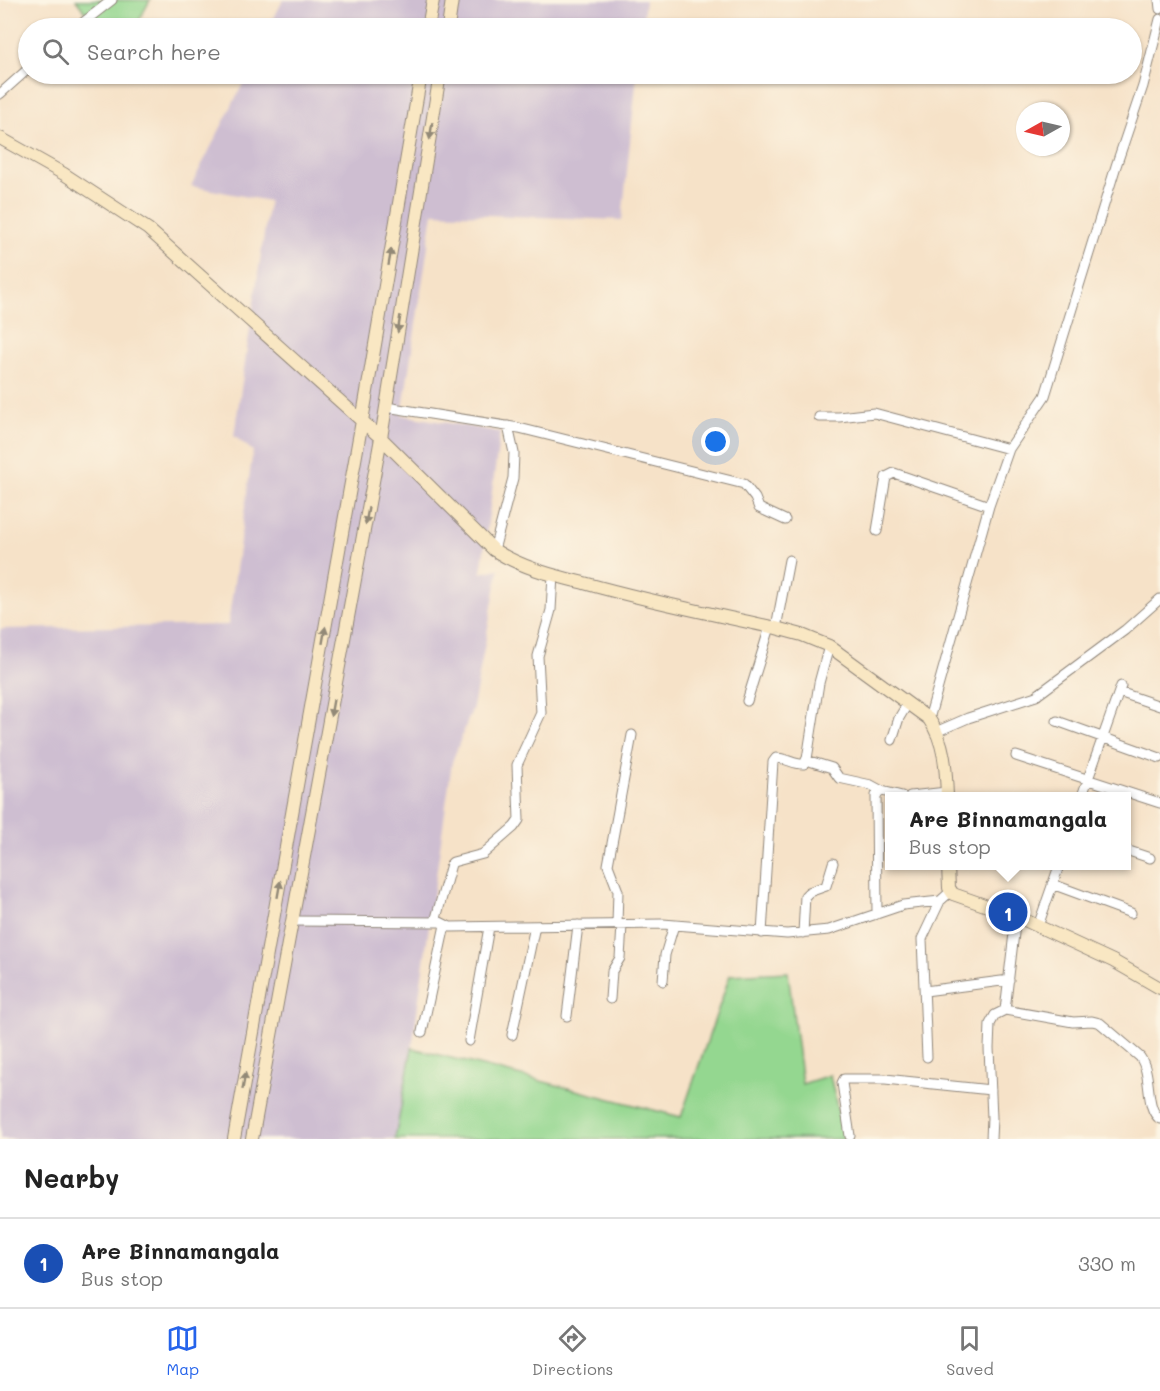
<!DOCTYPE html>
<style>
body{margin:0;font-family:Mali,sans-serif;background:#f2f2f2;color:#222}
.compass{position:absolute;left:1016px;top:102px;width:54px;height:54px;border-radius:50%;background:#fff;box-shadow:0 2px 4px #0004;rotate:262deg}
.you{position:absolute;left:716px;top:442px;width:21px;height:21px;margin:-15px;border:4px solid #fff;border-radius:50%;background:#1a73e8;box-shadow:0 0 0 9px #1a73e833}
.badge{display:grid;place-items:center;width:39px;height:39px;border-radius:50%;background:#2563eb;color:#fff;font-size:20px;font-weight:700}
.pin{position:absolute;translate:-50% -50%;border:3px solid #fff;box-shadow:0 2px 6px #0006}
.popup{position:absolute;left:885px;top:792px;width:246px;height:78px;box-sizing:border-box;display:grid;place-content:center;border-radius:0px;background:#fff;filter:drop-shadow(0 2px 4px #0005);font-size:20px;white-space:nowrap;color:#767676}
.popup b{font-size:22px;color:#222}
.popup::after{content:'';position:absolute;left:50%;top:100%;margin-left:-12px;border:12px solid transparent;border-top-color:#fff}
.list{margin:0;padding:0;list-style:none}
h2{display:flex;justify-content:space-between;align-items:center;height:78px;margin:0;padding:0 24px;font-size:26px}
h2 small{font-size:20px;font-weight:400;color:#767676}
.list li{display:grid;grid-template-columns:39px 1fr auto;gap:18px;align-items:center;box-sizing:border-box;height:90px;padding:0 24px;border-top:2px solid #e0e0e0}
.list b{display:block;font-size:22px;white-space:nowrap}
.list p{margin:0;font-size:20px;white-space:nowrap;color:#767676}
.list em{font-size:20px;font-style:normal;color:#767676}
.icon{flex:none;width:33px;height:33px;fill:none;stroke:currentColor;stroke-width:2;stroke-linecap:round;stroke-linejoin:round}
.map{position:relative;flex:none;width:1160px;height:1139px;overflow:hidden}
.search{position:absolute;background:#fff;box-shadow:0 2px 4px #0004;left:18px;right:18px;top:18px;height:66px;display:flex;align-items:center;gap:15px;box-sizing:border-box;padding:0 21px;border-radius:33px;color:#767676;font-size:22px}
.sheet{height:168px;background:#fff}
nav{display:flex;justify-content:space-around;align-items:center;box-sizing:border-box;height:84px;border-top:2px solid #e0e0e0;background:#fff;font-size:16px;color:#767676}
nav a{display:grid;justify-items:center;gap:3px}
nav .on{color:#2563eb}
.map>svg:first-child{display:block}
.industrial{fill:#cebed1}
.green{fill:#94d790;stroke:#60815e;stroke-width:1.5}
.lines{fill:none;stroke-linecap:round;stroke-linejoin:round}
.street-casing{stroke:#90867a;stroke-width:11}
.secondary-casing{stroke:#90867a;stroke-width:14}
.street{stroke:#fff;stroke-width:9}
.secondary{stroke:#f9e7c3;stroke-width:12}
.oneway{fill:#928977}
</style>
<div class="map">
<svg width="1160" height="1139" viewBox="0 0 1160 1139">
<rect width="100%" height="100%" fill="#fcf5e5"/>
<filter id="ink" filterUnits="userSpaceOnUse"><feTurbulence type="fractalNoise" baseFrequency=".0167" numOctaves="2"/><feDisplacementMap in="SourceGraphic" scale="12" xChannelSelector="R" yChannelSelector="G"/><feConvolveMatrix kernelMatrix="1 2 1 2 8 2 1 2 1" color-interpolation-filters="sRGB"/></filter>
<filter id="wash" filterUnits="userSpaceOnUse"><feTurbulence type="fractalNoise" baseFrequency=".008" numOctaves="4" result="noise"/><feDisplacementMap in="SourceGraphic" scale="24" xChannelSelector="R" yChannelSelector="G"/><feGaussianBlur stdDeviation="1.35" result="paint"/><feColorMatrix in="noise" values="0 0 0 0 0 0 0 0 0 0 0 0 0 0 0 0 0 1.4 0 .05"/><feComposite in="paint" operator="in"/></filter>
<g filter="url(#wash)">
<rect width="100%" height="100%" fill="#f6e2c8"/>
<path class="industrial" d="M283,0h362l-3,28h-373z
M248,74h389l-15,146 -189,-7 -31,202 98,17 -19,141 18,-4 -26,138 -21,55 -40,286 -17,91h-395v-510l228,-4 25,-174 -19,-15 35,-235 -78,-15z"/>
<path class="green" d="M76,0h74l-15,28h-38z
M788,972l14,112 28,-9 14,64h-449l17,-91 269,69 49,-142z"/>
</g>
<g filter="url(#ink)">
<g class="lines">
<g class="street-casing">
<path id="street" d="M1159,0l1,9
M76,28l36,-28
M0,94l28,-25
M386,407l133,21 225,56 11,14 4,10 26,12
M819,417h20l35,-4 135,36
M877,531l9,-54 8,-4 95,33
M494,550l19,-72 1,-25 -6,-27
M776,628l13,-68
M1119,692l41,14
M747,701l23,-74
M929,719l60,-213 20,-57 36,-53 71,-230 27,-80 17,-67
M1057,721l103,37
M938,731l30,-13 68,-22 89,-66 35,-31
M892,740l7,-22 9,-15
M1016,756l144,47
M806,760l26,8 7,10 32,7 11,6
M910,796l37,-4
M1082,796l39,-110
M1126,850l24,8
M1052,884l79,29
M877,914l-1,-119 6,-4 20,5
M293,921l147,1 10,5 213,-3 124,10 42,-4 74,-25 37,-4 10,-9
M435,922l16,-58 2,-2 30,-8 31,-27 5,-7 -2,-55 24,-52 -3,-57 13,-46 2,-35
M617,924l1,-33 -10,-26 24,-130
M1038,926l21,-60
M762,933l11,-171 3,-4c10,0 19,7 28,6l3,-5 12,-76 10,-37
M803,933l2,-37 4,-4 17,-6 7,-23
M663,981l2,-26 9,-30
M925,991l84,-11
M610,999l2,-28 8,-13 2,-33
M1005,1010l68,12 19,-1 8,2 40,34c13,18 4,51 20,62
M567,1016l11,-91
M422,1032l23,-107
M512,1035l23,-109
M469,1041l20,-114
M927,1057l-5,-118 18,-38
M850,1136l-8,-53 2,-4h41l106,11
M991,1139l1,-21 -3,-70 1,-24 5,-9 10,-5 11,-94"/>
</g>
<g class="secondary-casing">
<path id="secondary" d="M428,28l5,-28
M448,28l4,-28
M0,138l64,36 84,55 233,209 113,112c28,18 58,25 90,33 63,18 128,31 192,45l26,7 27,11 100,73c16,23 17,50 18,77
M948,866l1,22 4,6 63,22 97,45 47,27
M234,1139l128,-718 59,-347
M252,1139l129,-701 59,-364"/>
</g>
<use href="#street" class="street"/>
<use href="#secondary" class="secondary"/>
</g>
<defs><path id="oneway-solid" d="M-6-.8H1V-3.2L6.5 0L1 3.2V.8H-6Z" transform="scale(1.5)"/></defs>
<g class="oneway">
<use href="#oneway-solid" transform="translate(431 131) rotate(99)"/>
<use href="#oneway-solid" transform="translate(390 257) rotate(-80)"/>
<use href="#oneway-solid" transform="translate(399 324) rotate(99)"/>
<use href="#oneway-solid" transform="translate(367 516) rotate(100)"/>
<use href="#oneway-solid" transform="translate(324 635) rotate(-80)"/>
<use href="#oneway-solid" transform="translate(332 708) rotate(100)"/>
<use href="#oneway-solid" transform="translate(279 889) rotate(-80)"/>
<use href="#oneway-solid" transform="translate(244 1081) rotate(-80)"/>
</g>
</g>
</svg>
<svg class="compass" viewBox="-18 -18 36 36"><path d="M0-13l5 13h-10z" fill="#e53935"/><path d="M0 13l5-13h-10z" fill="#767676"/></svg>
<div class="you"></div>
<div class="pin badge" style="left:1008px;top:912px;background:#1a4fb4">1</div>
<div class="popup"><b>Are Binnamangala</b>Bus stop</div>
<div class="search"><svg class="icon" aria-label="search" viewBox="0 0 24 24"><circle cx="10" cy="10" r="6"/><path d="M15 15l6 6"/></svg>Search here</div>
</div>
<section class="sheet">
<h2>Nearby<small></small></h2>
<ul class="list">
<li><span class="badge" style="background:#1a4fb4">1</span><div><b>Are Binnamangala</b><p>Bus stop</p></div><em>330 m</em></li>
</ul>
</section>
<nav>
<a class="on"><svg class="icon" aria-label="map" viewBox="0 0 24 24"><path d="M3 6l6-2 6 2 6-2v14l-6 2-6-2-6 2zM9 4v14M15 6v14"/></svg>Map</a>
<a><svg class="icon" aria-label="directions" viewBox="0 0 24 24"><path d="M12 3l9 9-9 9-9-9zM9 14v-3h6M13 9l2 2-2 2"/></svg>Directions</a>
<a><svg class="icon" aria-label="saved" viewBox="0 0 24 24"><path d="M7 4h10v16l-5-4-5 4z"/></svg>Saved</a>
</nav>
